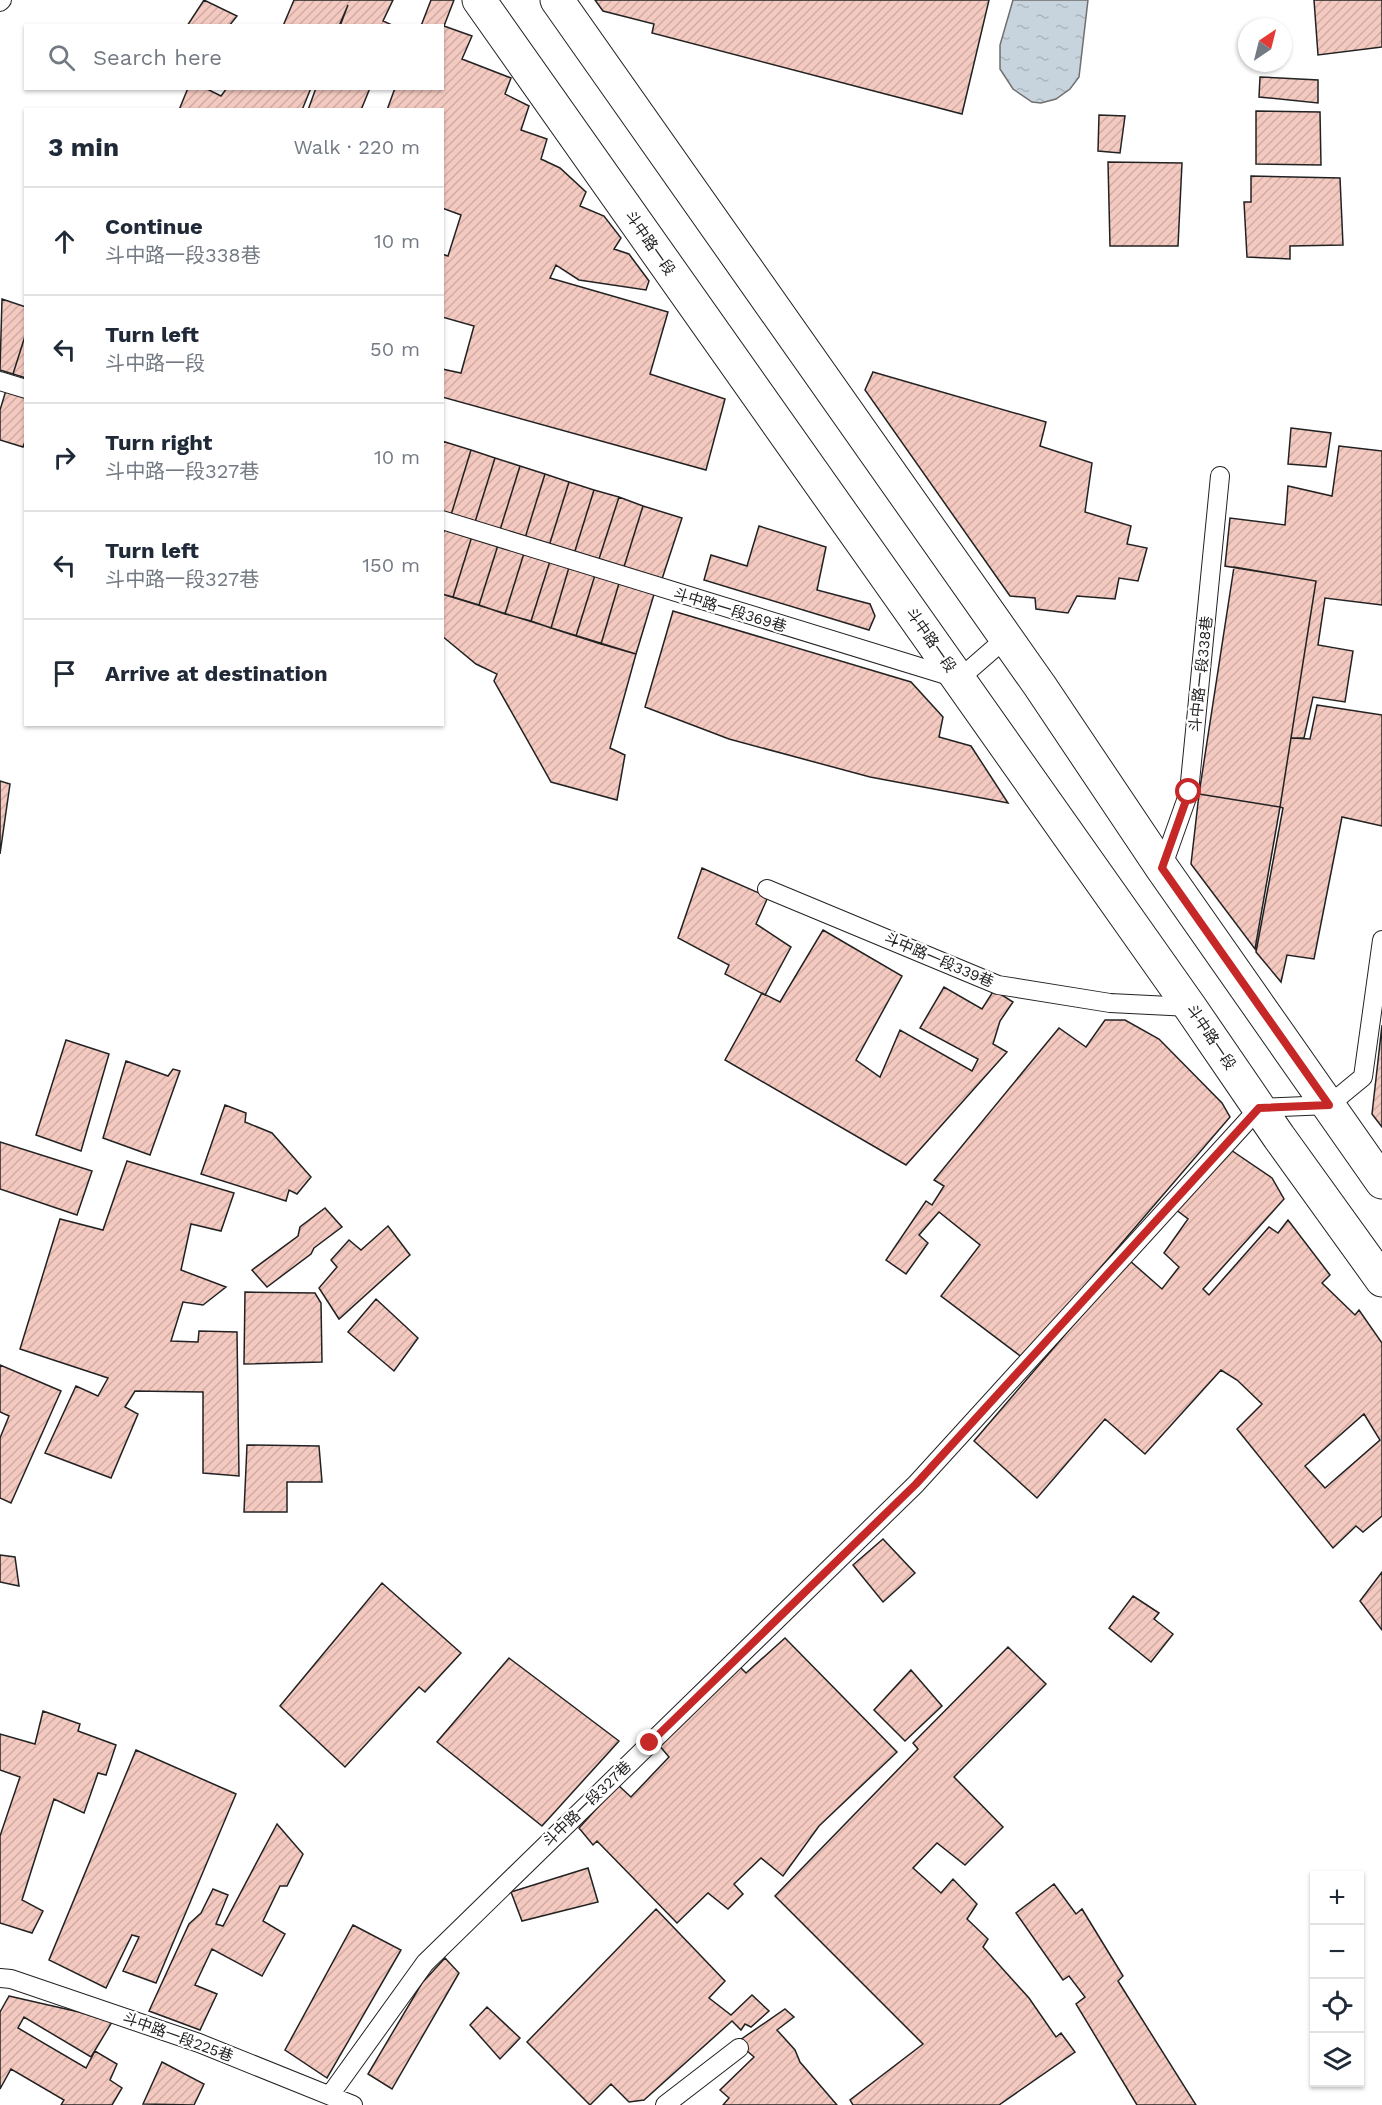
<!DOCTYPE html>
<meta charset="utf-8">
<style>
body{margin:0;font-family:"Work Sans","Noto Sans TC",sans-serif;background:#f6f6f7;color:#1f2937}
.controls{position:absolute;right:18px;bottom:18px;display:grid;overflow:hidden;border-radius:0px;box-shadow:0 2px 4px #0004}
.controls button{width:54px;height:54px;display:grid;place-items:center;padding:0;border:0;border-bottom:2px solid #e0e1e3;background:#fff;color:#1f2937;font:30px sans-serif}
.compass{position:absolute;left:1238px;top:18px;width:54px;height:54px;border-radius:50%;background:#fff;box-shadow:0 2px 4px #0004;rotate:35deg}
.stop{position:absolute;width:18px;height:18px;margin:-14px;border:4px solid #c62828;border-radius:50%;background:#fff}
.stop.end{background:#c62828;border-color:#fff;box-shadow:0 2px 6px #0008}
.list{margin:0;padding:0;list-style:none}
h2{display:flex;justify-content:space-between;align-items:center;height:78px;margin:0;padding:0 24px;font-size:26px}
h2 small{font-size:20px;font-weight:400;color:#747a83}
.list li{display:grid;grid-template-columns:39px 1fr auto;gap:18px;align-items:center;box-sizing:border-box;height:108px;padding:0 24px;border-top:2px solid #e0e1e3}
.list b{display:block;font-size:22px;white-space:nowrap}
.list p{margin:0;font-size:20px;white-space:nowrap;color:#747a83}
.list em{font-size:20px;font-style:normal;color:#747a83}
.icon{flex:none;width:33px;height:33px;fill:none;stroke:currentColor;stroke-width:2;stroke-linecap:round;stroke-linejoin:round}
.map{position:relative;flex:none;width:1382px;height:2105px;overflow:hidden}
.search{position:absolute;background:#fff;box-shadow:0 2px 4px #0004;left:24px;top:24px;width:420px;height:66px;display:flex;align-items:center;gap:15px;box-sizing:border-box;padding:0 21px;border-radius:0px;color:#747a83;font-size:22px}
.panel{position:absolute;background:#fff;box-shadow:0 2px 4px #0004;left:24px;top:108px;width:420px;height:618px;border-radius:0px}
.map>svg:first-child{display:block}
.water{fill:url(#water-ripples);stroke:#6f6f6f;stroke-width:1.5}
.building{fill:url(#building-hatch);stroke:#222;stroke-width:1.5;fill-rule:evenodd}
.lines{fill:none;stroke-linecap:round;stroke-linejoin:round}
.lane-casing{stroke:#222;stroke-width:20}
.secondary-casing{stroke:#222;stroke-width:35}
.lane{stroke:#fff;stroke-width:18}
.secondary{stroke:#fff;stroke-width:33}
.route{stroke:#c62828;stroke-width:8}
.labels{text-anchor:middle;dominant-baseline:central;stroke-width:4.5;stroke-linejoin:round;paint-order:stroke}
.street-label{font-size:15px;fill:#222;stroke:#fff}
</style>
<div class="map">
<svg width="1382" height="2105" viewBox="0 0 1382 2105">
<defs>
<pattern id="water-ripples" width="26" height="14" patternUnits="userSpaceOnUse" patternTransform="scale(1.5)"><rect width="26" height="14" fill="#c7d3dd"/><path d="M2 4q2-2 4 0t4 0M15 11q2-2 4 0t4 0" fill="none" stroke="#abb5bd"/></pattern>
<pattern id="building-hatch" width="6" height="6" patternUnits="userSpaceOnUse" patternTransform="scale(1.5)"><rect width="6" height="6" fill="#f3c9c0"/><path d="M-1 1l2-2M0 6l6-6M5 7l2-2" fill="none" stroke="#d0aca5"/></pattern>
</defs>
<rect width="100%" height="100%" fill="#fff"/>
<path class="water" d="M1013,0h75l-9,77 -9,12 -14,10 -15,4 -9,-1 -19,-13 -13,-20v-24z"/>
<path class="building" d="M204,0l33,16 -8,10h-42z
M294,0h99l-10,21 11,5h-54l8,-21 -9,21h-56z
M431,0h23l-10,26 28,10 -10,23 49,19 -6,16 24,12 -8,24 26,9 -6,20 19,9 26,24 -6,14 24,10 17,22 -7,11 15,5 20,27 -3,9 -67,-10 -23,-15 -6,13 118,34 -18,62 75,25 -19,71 -264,-73v-28l19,4 13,-47 -32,-9v-63l6,2 13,-41 -19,-7v-98h-55l8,-22h47v-62h-21z
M595,0h394l-27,114 -310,-81 2,-9 -51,-13z
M1314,0h68v47l-64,8z
M1260,77l58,3v23l-59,-6z
M188,88h17l16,8 6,-8h84l-9,22h-123z
M316,88h54l-9,22h-53z
M1256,111l64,1 1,53 -65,-1z
M1099,115l26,1 -5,37 -22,-2z
M1108,162l74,1 -4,83h-68z
M1251,176l89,2 3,67 -53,1v13l-43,-2 -3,-55h7z
M2,299l24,8v26l-13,41 -13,-4z
M26,333v45l-13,-4z
M873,372l173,50 -6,24 52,17 -7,49 46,14 -4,18 20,4 -9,33 -19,-3 -4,21 -38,-3 -9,17 -32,-4 -1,-11 -25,-2 -145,-206z
M7,387l19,6v46l-3,8 -23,-7v-30z
M1291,428l40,5 -5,34 -38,-3z
M442,441l29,9 -20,65 -9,-3z
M1339,446l43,5v154l-57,-7 -7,47 35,6 -8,51 -32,-5 -9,41h-13l25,-157 -91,-15 5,-48 55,7 3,-39 44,10z
M471,450l24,8 -20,64 -24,-7z
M495,458l25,8 -20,64 -25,-8z
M520,466l25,8 -20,64 -25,-8z
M545,474l24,8 -20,64 -24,-8z
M569,482l25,8 -20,64 -25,-8z
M594,490l25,7 -21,65 -24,-8z
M619,497l24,9 -20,64 -25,-8z
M643,506l39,12 -21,64 -38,-12z
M446,525l27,8 -20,64 -11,-3v-57z
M759,526l67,21 -9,43 53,14 5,12 -6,14 -165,-50 7,-25 36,11z
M473,533l26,9 -20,63 -26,-8z
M499,542l26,8 -20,64 -26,-9z
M525,550l26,8 -20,63 -26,-7z
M551,558l19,6 -19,64 -20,-7z
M570,564l26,8 -20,64 -25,-8z
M1234,567l82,14 -36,226 -81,-13z
M596,572l24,8 -19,64 -25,-8z
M620,580l35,11 -19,63 -35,-10z
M442,594l194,60 -26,94 15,7 -8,45 -66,-18 -57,-101 3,-7 -21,-10 -34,-28z
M673,611l238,71 32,35 -4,20 32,9 37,57 -138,-26 -141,-38 -84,-32z
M1317,705l65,10v111l-40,-9 -28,142 -27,-4 -6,27 -25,-30 27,-144 -3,-1 11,-69 19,1z
M0,781l10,3 -10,70z
M1199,794l81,13 -25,142 -64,-85z
M702,868l66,29 -12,27 35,23 -26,48 -40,-21 4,-9 -51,-27z
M823,930l79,46 -46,84 24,17 20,-47 72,41 6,-12 -58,-31 24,-41 38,22 12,-19 19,12 -13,19 -7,23 14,8 -101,113 -181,-105 37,-67 18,9z
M1105,1020h20l34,19 63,64 8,14 -207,241 -82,-62 39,-51 -41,-33 -20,23 9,8 -22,31 -20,-14 40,-59 6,4 12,-19 -10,-6 125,-152 27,19z
M1382,1025v102l-10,-13z
M66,1040l43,14 -28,97 -45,-16z
M126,1061l42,15 5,-7 7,2 -30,84 -47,-17z
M225,1105l21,8 -1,9 27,11 39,44 -14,17 -8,-4 -3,11 -85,-27z
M0,1142l92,29 -15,44 -77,-26z
M1228,1148l44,30 12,21 -81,90 6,6 60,-68 9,6 10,-13 42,55 -8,8 33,32 4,-5 23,33v173l-19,16 -7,-6 -23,22 -96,-119 25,-25 -25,-24 -16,-10 -76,84 -40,-35 -68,79 -63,-57 155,-181 33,29 17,-22 -15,-14 24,-34 -13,-10zM1364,1414l16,26 -55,48 -20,-22z
M127,1161l107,32 -13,38 -30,-7 -10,46 45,17 -23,18 -20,-3 -12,39 27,1 1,-11 38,1 2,144 -36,-3v-81l-68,-1 -10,16 13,7 -27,64 -66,-25 31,-67 22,10 10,-18 -88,-29 40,-130 43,11z
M325,1208l17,19 -28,21 -3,6 -44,33 -15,-17 46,-34 2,-9z
M388,1226l22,29 -71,64 -20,-31 18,-21 -6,-7 18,-20 12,10z
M245,1292l70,1 6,10 1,59 -78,2z
M376,1299l42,39 -24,33 -46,-39z
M0,1365l61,26 -50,112 -11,-5v-60l9,-22 -9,-4z
M247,1445l72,1 3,36h-35v30h-43z
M883,1539l32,34 -32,29 -30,-37z
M0,1555l15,2 4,29 -19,-4z
M1382,1572v58l-22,-29z
M382,1583l79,70 -36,39 -6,-5 -74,80 -65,-61z
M1133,1596l26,17 -5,6 19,15 -22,28 -42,-34z
M785,1638l112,114 -78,74 -36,50 -22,-18 -27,26 9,10 -15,15 -20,-16 -31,30 -80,-82 -4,4 -14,-17 39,-43 13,12 38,-40 -11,-13 81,-78 7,7z
M1008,1647l38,37 -92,93 49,50 -38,38 -28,-22 -24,25 28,25 12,-14 24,25 -10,15 21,20 -5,8 46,51 27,39 5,-4 14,19 -76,53h-146l-3,-5 73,-56 -148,-148 143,-147 -5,-6z
M509,1658l110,83 -77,85 -105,-84z
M911,1670l31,36 -37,35 -31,-31z
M43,1711l37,13 -2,7 38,14 -10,30 -8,-2 -14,40 -30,-14 -32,101 21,11 -11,22 -32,-10v-87l20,-59 -20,-7v-36l35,10z
M136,1750l100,44 -80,189 -33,-12 16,-34 -7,-2 -26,53 -57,-28z
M277,1824l26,30 -16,32h-7l-17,35 22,13 -23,42 -50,-27 -17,36 22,9 -17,36 -51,-19 40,-87 12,-11 12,-24 15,6 -12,29 7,2z
M588,1868l10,34 -76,19 -11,-29z
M1054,1884l22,30 6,-5 41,67 -5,5 78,124h-59l-61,-101 9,-7 -16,-21 -6,4 -47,-67z
M656,1909l69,72 -16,17 22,17 21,-20 17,16 -18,16 -6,-3 -4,6 -9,-9 -88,79 -15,2 -18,-18 -21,21 -63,-63z
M353,1925l48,25 -74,128 -42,-28z
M445,1958l14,15 -67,116 -24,-15 54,-91z
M9,1996l70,16 33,10 -21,35 -67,-40 -6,11 68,40 9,-17 22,13 -7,16 12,8 -10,17h-51l3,-5 -53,-31 -11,20v-77z
M487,2007l33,31 -20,21 -30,-34z
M785,2009l9,8 -17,13 18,20 5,12 37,43h-114l6,-7 -9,-8 34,-33 -17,-15z
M162,2062l42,22 -10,21 -51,-1z"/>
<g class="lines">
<g class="lane-casing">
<path id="lane" d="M0,2l2,-2
M0,381l26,8
M442,520l517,159 47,-41
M1162,868l27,-76 31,-316
M767,889l231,96 112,18 80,4
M0,1978l11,1 188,64 154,62
M330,2095l95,-132 491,-479 343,-376 70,-3 34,-28 19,-137
M665,2105l74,-57"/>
</g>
<g class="secondary-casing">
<path id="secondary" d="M479,0l711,1007 89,130 103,143
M557,0l483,686 122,182 220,314"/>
</g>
<use href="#lane" class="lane"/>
<use href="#secondary" class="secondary"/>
</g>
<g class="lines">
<path class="route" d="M650,1743l266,-259 343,-376 70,-3 -167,-237 27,-76"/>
</g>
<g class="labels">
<g class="street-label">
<text transform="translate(650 243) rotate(55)">斗中路一段</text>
<text transform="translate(730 610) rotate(17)">斗中路一段369巷</text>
<text transform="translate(931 640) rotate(55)">斗中路一段</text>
<text transform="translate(1201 674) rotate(-84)">斗中路一段338巷</text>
<text transform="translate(939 960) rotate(23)">斗中路一段339巷</text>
<text transform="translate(1211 1037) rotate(56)">斗中路一段</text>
<text transform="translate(587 1804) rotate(-44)">斗中路一段327巷</text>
<text transform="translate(178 2037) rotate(20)">斗中路一段225巷</text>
</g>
</g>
</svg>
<div class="controls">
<button>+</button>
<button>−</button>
<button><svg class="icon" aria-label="locate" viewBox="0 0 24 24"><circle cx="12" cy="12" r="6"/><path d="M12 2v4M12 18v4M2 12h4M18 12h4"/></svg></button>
<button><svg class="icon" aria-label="layers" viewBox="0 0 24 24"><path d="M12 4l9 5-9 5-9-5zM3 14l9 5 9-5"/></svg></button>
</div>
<svg class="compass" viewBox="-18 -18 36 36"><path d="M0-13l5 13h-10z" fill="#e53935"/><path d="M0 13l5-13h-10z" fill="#747a83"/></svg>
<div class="stop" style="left:1189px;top:792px"></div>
<div class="stop end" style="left:650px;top:1743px"></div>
<div class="search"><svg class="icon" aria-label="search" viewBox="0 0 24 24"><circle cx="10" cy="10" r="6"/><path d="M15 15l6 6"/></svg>Search here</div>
<section class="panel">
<h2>3 min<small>Walk · 220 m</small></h2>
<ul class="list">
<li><svg class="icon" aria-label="ahead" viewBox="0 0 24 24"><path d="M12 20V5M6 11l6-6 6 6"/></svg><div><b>Continue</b><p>斗中路一段338巷</p></div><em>10 m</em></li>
<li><svg class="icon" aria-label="left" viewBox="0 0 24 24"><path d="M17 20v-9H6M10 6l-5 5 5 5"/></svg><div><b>Turn left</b><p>斗中路一段</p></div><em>50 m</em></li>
<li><svg class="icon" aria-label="right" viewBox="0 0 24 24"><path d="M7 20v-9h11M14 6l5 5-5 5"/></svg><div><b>Turn right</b><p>斗中路一段327巷</p></div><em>10 m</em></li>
<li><svg class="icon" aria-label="left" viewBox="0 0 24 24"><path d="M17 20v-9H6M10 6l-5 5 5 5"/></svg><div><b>Turn left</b><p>斗中路一段327巷</p></div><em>150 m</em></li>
<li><svg class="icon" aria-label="arrive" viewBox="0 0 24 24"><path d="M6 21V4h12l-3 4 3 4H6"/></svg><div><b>Arrive at destination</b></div></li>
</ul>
</section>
</div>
